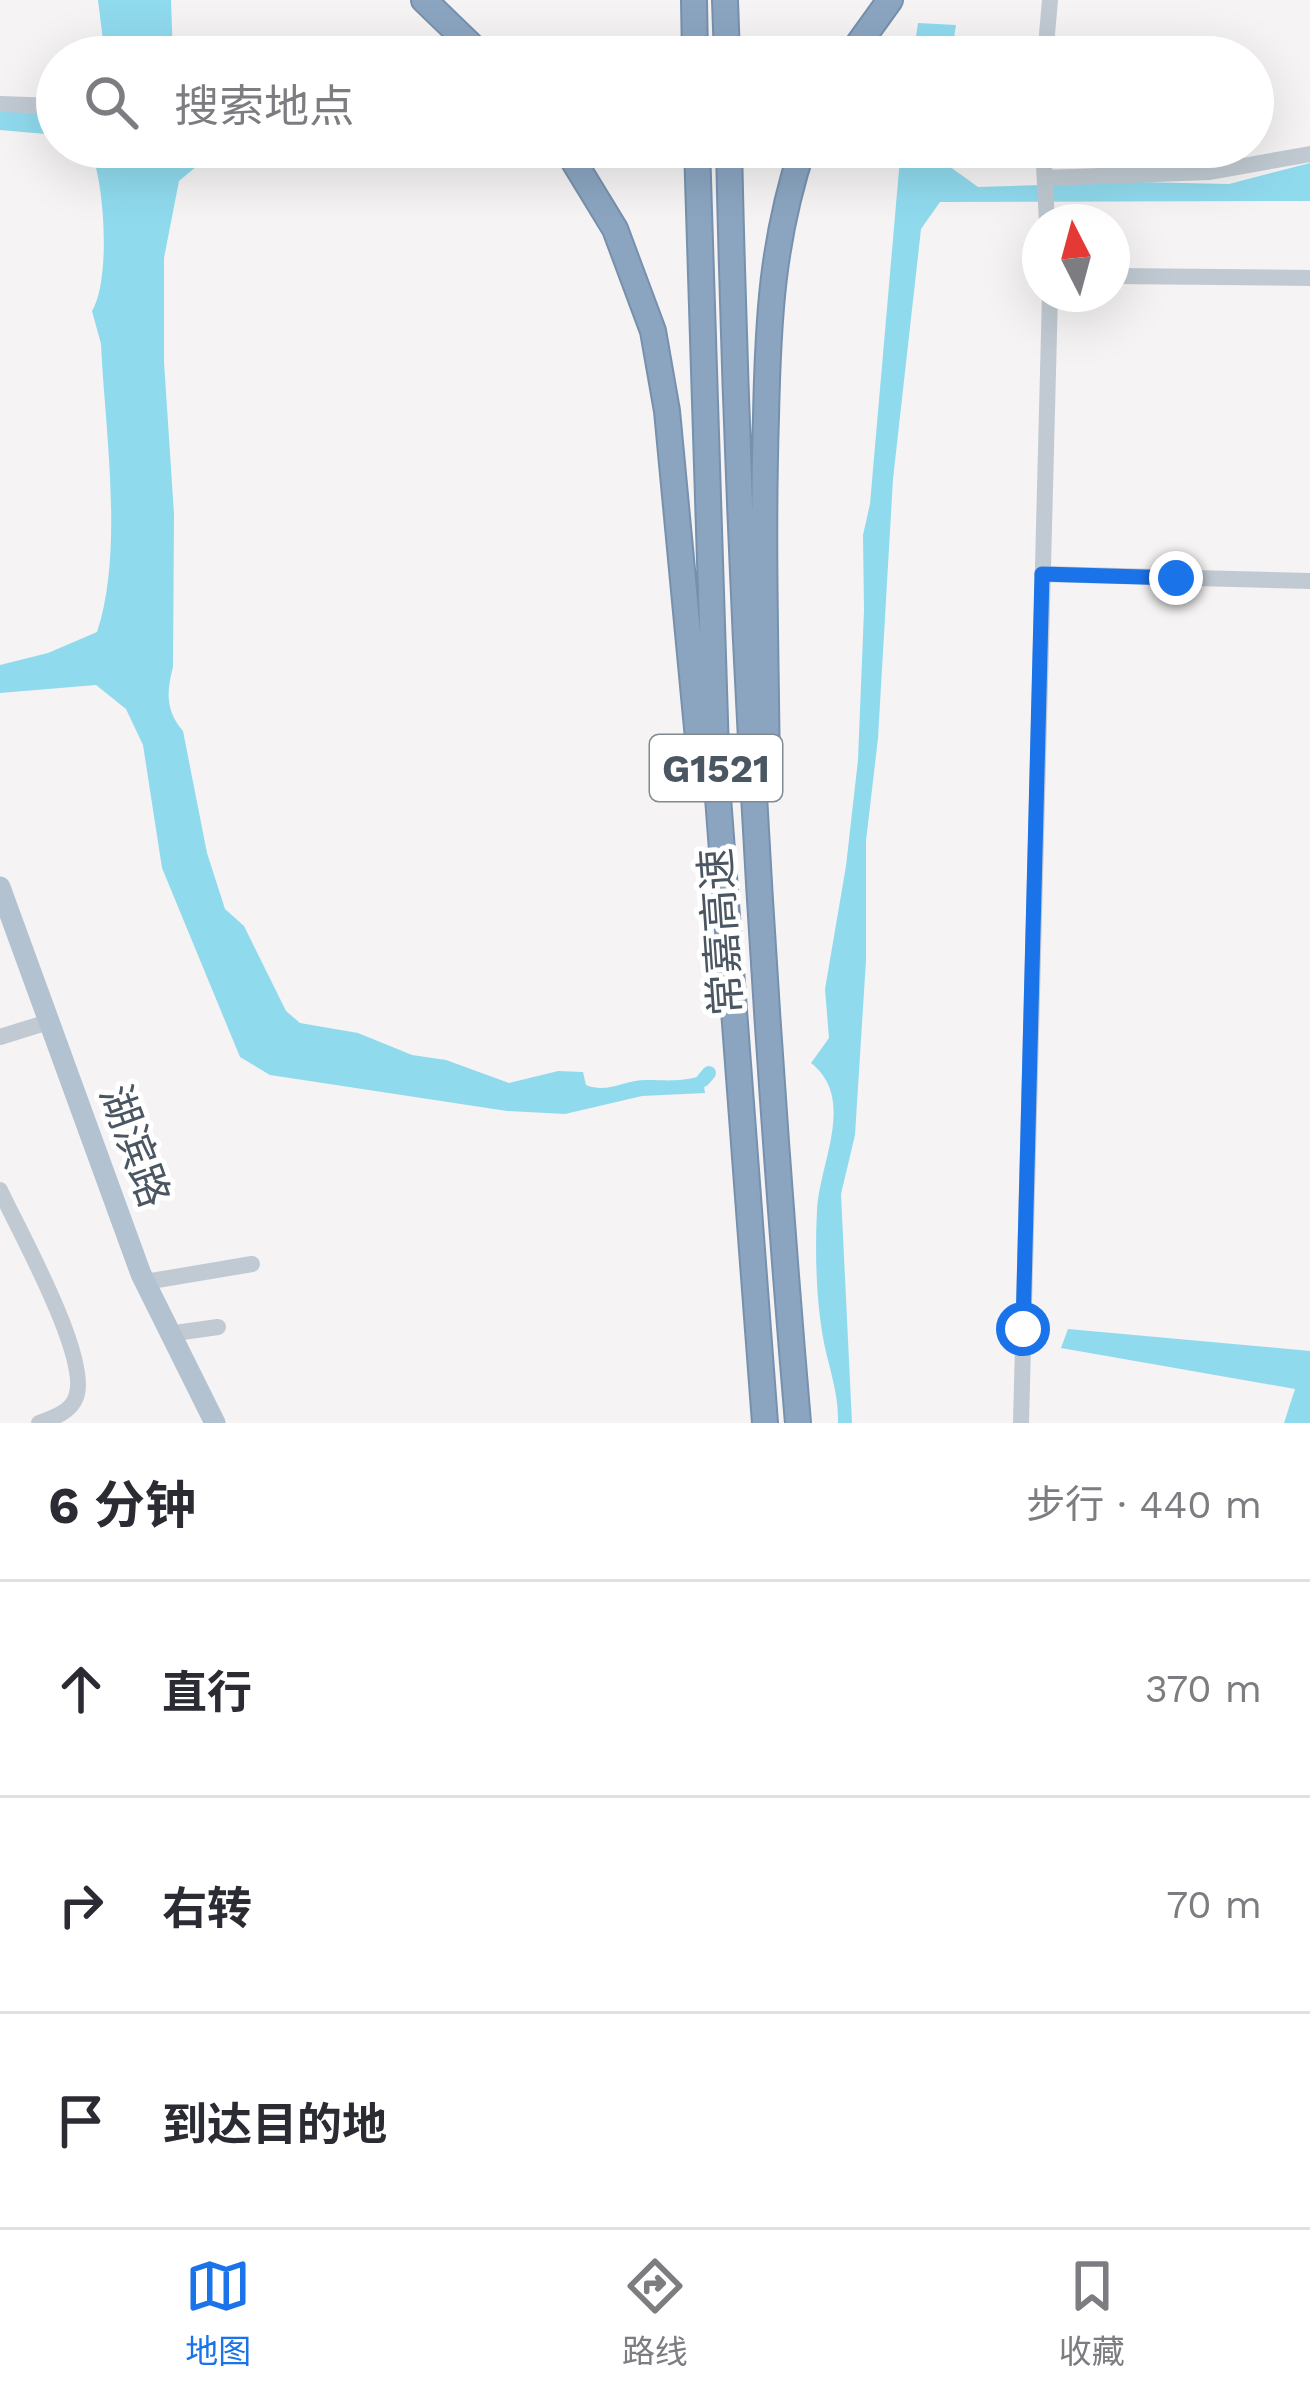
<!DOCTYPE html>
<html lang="zh">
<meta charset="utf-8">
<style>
body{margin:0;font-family:"Work Sans","Noto Sans SC",sans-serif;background:#f2f2f3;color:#2b2b33}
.compass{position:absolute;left:1022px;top:204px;width:108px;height:108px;border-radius:50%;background:#fff;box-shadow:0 12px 48px #0002;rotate:354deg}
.stop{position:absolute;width:36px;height:36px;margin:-27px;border:9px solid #1a73e8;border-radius:50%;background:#fff}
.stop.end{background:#1a73e8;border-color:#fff;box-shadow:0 3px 12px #0008}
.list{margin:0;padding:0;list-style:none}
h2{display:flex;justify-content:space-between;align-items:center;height:156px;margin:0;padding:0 48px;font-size:51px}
h2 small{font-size:39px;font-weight:400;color:#7c7c81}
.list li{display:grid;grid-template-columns:78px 1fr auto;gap:36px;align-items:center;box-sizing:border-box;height:216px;padding:0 48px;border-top:3px solid #e1e1e2}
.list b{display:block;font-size:45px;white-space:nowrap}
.list em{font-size:39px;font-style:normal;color:#7c7c81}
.icon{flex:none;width:66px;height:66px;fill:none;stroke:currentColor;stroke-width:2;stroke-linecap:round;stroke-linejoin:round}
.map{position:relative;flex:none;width:1310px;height:1423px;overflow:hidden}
.search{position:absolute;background:#fff;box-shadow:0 12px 48px #0002;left:36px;right:36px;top:36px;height:132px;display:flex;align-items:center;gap:30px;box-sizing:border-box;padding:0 42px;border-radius:66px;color:#7c7c81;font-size:45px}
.sheet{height:804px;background:#fff}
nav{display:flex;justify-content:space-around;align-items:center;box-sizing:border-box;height:168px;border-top:3px solid #e1e1e2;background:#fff;font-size:33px;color:#7c7c81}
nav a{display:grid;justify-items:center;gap:6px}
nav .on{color:#1a73e8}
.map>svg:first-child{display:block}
.water{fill:#90daee}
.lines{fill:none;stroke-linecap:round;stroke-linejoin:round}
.canal{stroke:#90daee;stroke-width:14}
.highway-casing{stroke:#7690ad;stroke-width:28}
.minor{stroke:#c1cad2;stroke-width:16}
.major{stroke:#b3c2d1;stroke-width:21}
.highway{stroke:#8ba5c1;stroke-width:24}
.route{stroke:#1a73e8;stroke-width:15}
.labels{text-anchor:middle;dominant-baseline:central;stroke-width:10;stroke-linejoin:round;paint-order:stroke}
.shield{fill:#fff;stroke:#808990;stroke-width:3}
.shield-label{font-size:39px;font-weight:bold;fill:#4a5661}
.street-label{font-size:42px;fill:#4a5661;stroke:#fff}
</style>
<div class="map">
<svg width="1310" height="1423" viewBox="0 0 1310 1423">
<rect width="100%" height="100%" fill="#f5f3f3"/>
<path class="water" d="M98,0h73l2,57h-68z
M918,23l38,2 -5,32h-38z
M0,111l57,3v21l-57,-5z
M89,147h103l5,19 -18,15 -15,77v104l10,152 -1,153c-7,26 -7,44 10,64l24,122 18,56 19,17 42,85 14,12 58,10 54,22 34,5 63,23 49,-12 25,1 3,13c21,9 38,-5 60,-5 19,0 32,2 51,-3l6,3 2,13 -63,3 -77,18 -58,-3 -237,-36 -30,-18 -78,-189 -19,-123 -17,-36 -30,-24 -96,8v-28l48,-12 49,-21c27,-81 8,-202 4,-288l-9,-33c19,-31 13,-132 -3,-164z
M901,147h35l-1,9 43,31 159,-5 92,2 81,-21v38l-370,1 -19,27 -28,250 -15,259 -12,103v119l-11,175 -14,59 11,229h-14c1,-33 -11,-59 -16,-91 -6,-38 -7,-82 -5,-121 2,-48 40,-112 -6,-148l18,-25 -4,-49 21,-123 12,-106 6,-150 -1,-75 7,-31z
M1068,1329l242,22v72h-26l11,-34 -234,-41z"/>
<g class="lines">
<path class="canal" d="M703,1080l6,-7"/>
<g class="highway-casing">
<path id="highway" d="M424,0l59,57
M694,0l1,57
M725,0l2,57
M849,57l41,-57
M565,147l50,82 38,102 14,80 32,338 11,22
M697,147l20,637 48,639
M729,147c9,426 33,851 69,1276
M767,782c-1,-122 -5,-243 -1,-365 2,-97 6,-177 37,-270"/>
</g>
<path class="minor" d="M1045,57l5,-57
M0,104l57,2
M1043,147l4,75
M1045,178l165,-6 100,-18
M1112,276l198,2
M1042,574l268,7
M0,1037l48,-15
M0,1190c19,41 91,169 76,207 -5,15 -23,21 -37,26
M145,1282l107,-18
M168,1334l50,-7
M1021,1423l29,-1129"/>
<path class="major" d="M0,887l141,387 74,149"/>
<use href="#highway" class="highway"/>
</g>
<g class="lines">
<path class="route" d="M1023,1329l19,-755 134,4"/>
</g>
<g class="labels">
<rect class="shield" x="650" y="735" width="132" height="66" rx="9"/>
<g class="shield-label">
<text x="716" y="768">G1521</text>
</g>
<g class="street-label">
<text transform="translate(721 932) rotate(-94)">常嘉高速</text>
<text transform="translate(135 1146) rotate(70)">湖滨路</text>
</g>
</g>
</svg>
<svg class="compass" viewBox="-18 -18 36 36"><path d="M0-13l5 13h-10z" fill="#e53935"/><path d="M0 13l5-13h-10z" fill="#7c7c81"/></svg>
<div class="stop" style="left:1023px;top:1329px"></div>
<div class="stop end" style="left:1176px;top:578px"></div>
<div class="search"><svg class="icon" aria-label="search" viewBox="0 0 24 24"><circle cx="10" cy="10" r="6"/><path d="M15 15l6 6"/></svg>搜索地点</div>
</div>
<section class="sheet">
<h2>6 分钟<small>步行 · 440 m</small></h2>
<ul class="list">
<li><svg class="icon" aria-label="ahead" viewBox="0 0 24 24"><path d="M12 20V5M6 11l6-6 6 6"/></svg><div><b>直行</b></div><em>370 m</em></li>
<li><svg class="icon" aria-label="right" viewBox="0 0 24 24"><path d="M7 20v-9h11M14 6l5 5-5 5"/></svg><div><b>右转</b></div><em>70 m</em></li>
<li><svg class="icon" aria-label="arrive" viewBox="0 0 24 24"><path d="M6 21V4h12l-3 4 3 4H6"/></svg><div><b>到达目的地</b></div></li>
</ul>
</section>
<nav>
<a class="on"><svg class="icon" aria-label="map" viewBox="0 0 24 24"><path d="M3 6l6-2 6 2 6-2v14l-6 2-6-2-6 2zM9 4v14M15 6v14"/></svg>地图</a>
<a><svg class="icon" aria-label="directions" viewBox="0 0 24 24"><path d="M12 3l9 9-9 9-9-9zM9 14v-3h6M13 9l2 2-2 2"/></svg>路线</a>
<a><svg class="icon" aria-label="saved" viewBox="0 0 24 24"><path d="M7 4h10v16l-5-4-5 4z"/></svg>收藏</a>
</nav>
